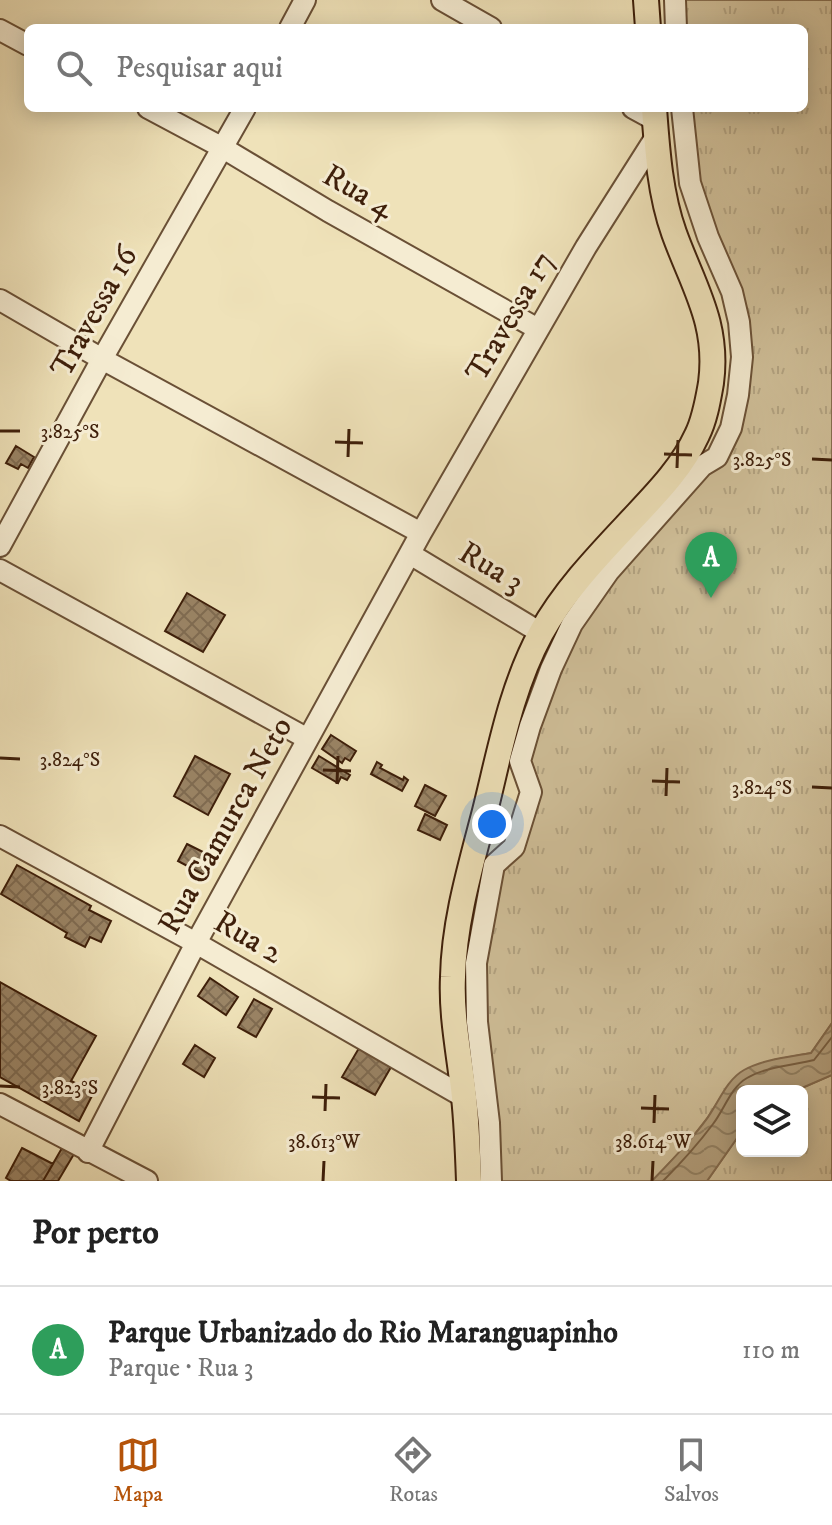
<!DOCTYPE html>
<html lang="pt">
<meta charset="utf-8">
<style>
body{margin:0;font-family:"IM FELL DW Pica",serif;background:#f6f6f6;color:#222}
.controls{position:absolute;right:24px;bottom:24px;display:grid;overflow:hidden;border-radius:12px;box-shadow:0 4px 20px #0003}
.controls button{width:72px;height:72px;display:grid;place-items:center;padding:0;border:0;border-bottom:2px solid #e0e0e0;background:#fff;color:#222;font:40px sans-serif}
.you{position:absolute;left:492px;top:824px;width:28px;height:28px;margin:-20px;border:6px solid #fff;border-radius:50%;background:#1a73e8;box-shadow:0 0 0 12px #1a73e833}
.badge{display:grid;place-items:center;width:52px;height:52px;border-radius:50%;background:#b45309;color:#fff;font-size:26px;font-weight:700}
.pin{position:absolute;translate:-50% -66px;filter:drop-shadow(0 2px 4px #0008)}
.pin::after{content:'';position:absolute;top:42px;width:28px;height:24px;background:inherit;clip-path:polygon(0 0,100% 0,50% 100%)}
.list{margin:0;padding:0;list-style:none}
h2{display:flex;justify-content:space-between;align-items:center;height:104px;margin:0;padding:0 32px;font-size:34px}
h2 small{font-size:26px;font-weight:400;color:#767676}
.list li{display:grid;grid-template-columns:52px 1fr auto;gap:24px;align-items:center;box-sizing:border-box;height:128px;padding:0 32px;border-top:2px solid #e0e0e0}
.list b{display:block;font-size:30px;white-space:nowrap}
.list p{margin:0;font-size:26px;white-space:nowrap;color:#767676}
.list em{font-size:26px;font-style:normal;color:#767676}
.icon{flex:none;width:44px;height:44px;fill:none;stroke:currentColor;stroke-width:2;stroke-linecap:round;stroke-linejoin:round}
.map{position:relative;flex:none;width:832px;height:1181px;overflow:hidden}
.search{position:absolute;background:#fff;box-shadow:0 4px 20px #0003;left:24px;right:24px;top:24px;height:88px;display:flex;align-items:center;gap:20px;box-sizing:border-box;padding:0 28px;border-radius:12px;color:#767676;font-size:30px}
.sheet{height:232px;background:#fff}
nav{display:flex;justify-content:space-around;align-items:center;box-sizing:border-box;height:112px;border-top:2px solid #e0e0e0;background:#fff;font-size:22px;color:#767676}
nav a{display:grid;justify-items:center;gap:4px}
nav .on{color:#b45309}
.map>svg:first-child{display:block}
.park{fill:url(#park-tufts);stroke:#887052;stroke-width:2}
.water{fill:url(#water-waves);stroke:#846c50;stroke-width:2}
.lines{fill:none;stroke-linecap:round;stroke-linejoin:round}
.shore{stroke:#786044;stroke-width:2}
.building{fill:url(#building-cross-hatch);stroke:#3e1f0a;stroke-width:2}
.minor-casing{stroke:#6a5036;stroke-width:24}
.major-casing{stroke:#3e1f0a;stroke-width:28}
.minor{stroke:#f5ecd2;stroke-width:20}
.major{stroke:#efe2b9;stroke-width:24}
.ticks{fill:none;stroke:#3e1f0a;stroke-width:3}
.labels{text-anchor:middle;dominant-baseline:central;stroke-width:6;stroke-linejoin:round;paint-order:stroke}
.street-label{font-size:32px;fill:#3e1f0a;stroke:#f5ecd2}
.ticks-label{font-size:20px;text-anchor:middle;fill:#3e1f0a;stroke:#f5ecd2;stroke-width:6;stroke-linejoin:round;paint-order:stroke}
</style>
<div class="map">
<svg width="832" height="1181" viewBox="0 0 832 1181">
<defs>
<pattern id="park-tufts" width="24" height="20" patternUnits="userSpaceOnUse" patternTransform="scale(2)"><rect width="24" height="20" fill="#d1c19b"/><path d="M3 7l-1-3M5 7V3M7 7l1-3M15 17l-1-3M17 17v-4M19 17l1-3" fill="none" stroke="#b4a584"/></pattern>
<pattern id="water-waves" width="16" height="10" patternUnits="userSpaceOnUse" patternTransform="scale(2)"><rect width="16" height="10" fill="#b3a07e"/><path d="M0 5q4-4 8 0t8 0" fill="none" stroke="#938265"/></pattern>
<pattern id="building-cross-hatch" width="8" height="8" patternUnits="userSpaceOnUse" patternTransform="scale(2)"><rect width="8" height="8" fill="#9a8465"/><path d="M0 0l8 8M0 8l8-8" fill="none" stroke="#7f6b51"/></pattern>
</defs>
<rect width="100%" height="100%" fill="#efe2b9"/>
<filter id="stains"><feTurbulence type="fractalNoise" baseFrequency=".0025" numOctaves="4"/><feColorMatrix values="0 0 0 0 .2 0 0 0 0 .09 0 0 0 0 .02 0 0 0 .5 -.17"/></filter>
<radialGradient id="worn" r=".72"><stop offset=".6" stop-color="#630" stop-opacity="0"/><stop offset="1" stop-color="#630" stop-opacity=".3"/></radialGradient>
<path class="park" d="M675,0h157v1023l-21,30 -37,7 -44,23 -22,34 -25,32 -31,32h-161l-7,-264 47,-124 -11,-32 52,-137 145,-167 25,-100 -34,-120 -26,-129h122v-80h-128z
M832,1075v106h-125l35,-50v20h60v-60h-7z"/>
<path class="water" d="M832,1023v52l-37,16h-53v40l-35,50h-55c19,-20 38,-39 54,-61 12,-16 20,-40 38,-50 20,-11 45,-13 67,-17z"/>
<g class="lines">
<path class="shore" d="M663,1181c18,-18 35,-37 50,-57 11,-14 18,-37 34,-46 18,-11 47,-13 67,-18l18,-23"/>
</g>
<path class="building" d="M16,446l18,11 -6,11 -7,-4 -3,5 -12,-6z
M187,593l38,22 -22,37 -38,-21z
M331,735l25,16 -6,10 -5,-3 -3,5 -20,-14z
M195,756l35,18 -22,41 -34,-19z
M319,756l31,19 -3,5 -6,-3 -3,6 -26,-15z
M377,762l5,3 -2,3 23,12 1,-3 4,3 -6,11 -31,-17z
M425,785l21,11 -11,20 -20,-10z
M425,814l22,11 -7,15 -22,-10z
M187,844l26,13 -9,18 -26,-14z
M17,865l74,41 -2,4 22,11 -10,21 -11,-5 -5,10 -20,-10 2,-4 -66,-39z
M210,978l28,19 -12,18 -28,-19z
M0,982l96,54 -25,45 23,11 -15,29 -79,-44z
M254,999l18,10 -16,28 -18,-10z
M195,1045l20,13 -11,19 -21,-13z
M359,1048l32,19 -16,28 -33,-18z
M22,1148l31,16 -10,17h-32l-5,-3z
M62,1148l12,6 -16,27h-15z"/>
<g class="lines">
<g class="minor-casing">
<path id="minor" d="M442,0l49,28
M675,0l1,28
M290,28l15,-28
M0,30l28,15
M148,108l75,40 105,63 210,118
M633,108l22,12
M0,300l102,59 319,174
M0,546l102,-187 143,-251
M410,554l131,79
M0,570l308,169
M0,836l196,107 268,154
M0,1104l147,77
M88,1152l108,-209 225,-410 165,-286 71,-112
M491,1181l-2,-58 -12,-101 -1,-59 18,-98 20,-18 17,-55 -11,-31 10,-35 21,-57 21,-45 37,-53 93,-105 15,-9 14,-29 7,-33 4,-38 -3,-35 -7,-30 -24,-55 -18,-54 -8,-75"/>
</g>
<g class="major-casing">
<path id="major" d="M646,0l2,28
M469,1181c-1,-28 -2,-56 -5,-84 -4,-40 -13,-80 -11,-120 1,-56 18,-112 32,-166 15,-60 26,-123 56,-178 22,-40 55,-75 86,-108 26,-28 54,-55 70,-90 8,-16 11,-35 14,-52 8,-60 -18,-97 -37,-150 -14,-39 -17,-84 -20,-125"/>
</g>
<use href="#minor" class="minor"/>
<use href="#major" class="major"/>
</g>
<path class="ticks" d="M0,431h20M335,442l28,1M664,454l28,1M348,457l1,-28M812,459l20,1M677,468l1,-28M0,758l20,1M323,770l28,1M652,781l28,1M337,784l1,-28M812,787l20,1M666,796l1,-28M0,1086l20,1M312,1097l28,1M641,1108l28,1M325,1111l1,-27M654,1123l1,-28M323,1181l1,-20M652,1181l1,-20"/>
<g class="labels">
<g class="street-label">
<text transform="translate(358 192) rotate(30)">Rua 4</text>
<text transform="translate(95 312) rotate(-61)">Travessa 16</text>
<text transform="translate(511 317) rotate(-60)">Travessa 17</text>
<text transform="translate(491 568) rotate(31)">Rua 3</text>
<text transform="translate(226 826) rotate(-61)">Rua Camurca Neto</text>
<text transform="translate(248 938) rotate(30)">Rua 2</text>
</g>
</g>
<g class="ticks-label">
<text x="70" y="438">3.825°S</text>
<text x="762" y="466">3.825°S</text>
<text x="70" y="766">3.824°S</text>
<text x="762" y="794">3.824°S</text>
<text x="70" y="1094">3.823°S</text>
<text x="324" y="1148">38.613°W</text>
<text x="653" y="1148">38.614°W</text>
</g>
<rect width="100%" height="100%" filter="url(#stains)"/>
<rect width="100%" height="100%" fill="url(#worn)"/>
</svg>
<div class="controls">
<button><svg class="icon" aria-label="layers" viewBox="0 0 24 24"><path d="M12 4l9 5-9 5-9-5zM3 14l9 5 9-5"/></svg></button>
</div>
<div class="you"></div>
<div class="pin badge" style="left:711px;top:598px;background:#2e9e5b">A</div>
<div class="search"><svg class="icon" aria-label="search" viewBox="0 0 24 24"><circle cx="10" cy="10" r="6"/><path d="M15 15l6 6"/></svg>Pesquisar aqui</div>
</div>
<section class="sheet">
<h2>Por perto<small></small></h2>
<ul class="list">
<li><span class="badge" style="background:#2e9e5b">A</span><div><b>Parque Urbanizado do Rio Maranguapinho</b><p>Parque · Rua 3</p></div><em>110 m</em></li>
</ul>
</section>
<nav>
<a class="on"><svg class="icon" aria-label="map" viewBox="0 0 24 24"><path d="M3 6l6-2 6 2 6-2v14l-6 2-6-2-6 2zM9 4v14M15 6v14"/></svg>Mapa</a>
<a><svg class="icon" aria-label="directions" viewBox="0 0 24 24"><path d="M12 3l9 9-9 9-9-9zM9 14v-3h6M13 9l2 2-2 2"/></svg>Rotas</a>
<a><svg class="icon" aria-label="saved" viewBox="0 0 24 24"><path d="M7 4h10v16l-5-4-5 4z"/></svg>Salvos</a>
</nav>
